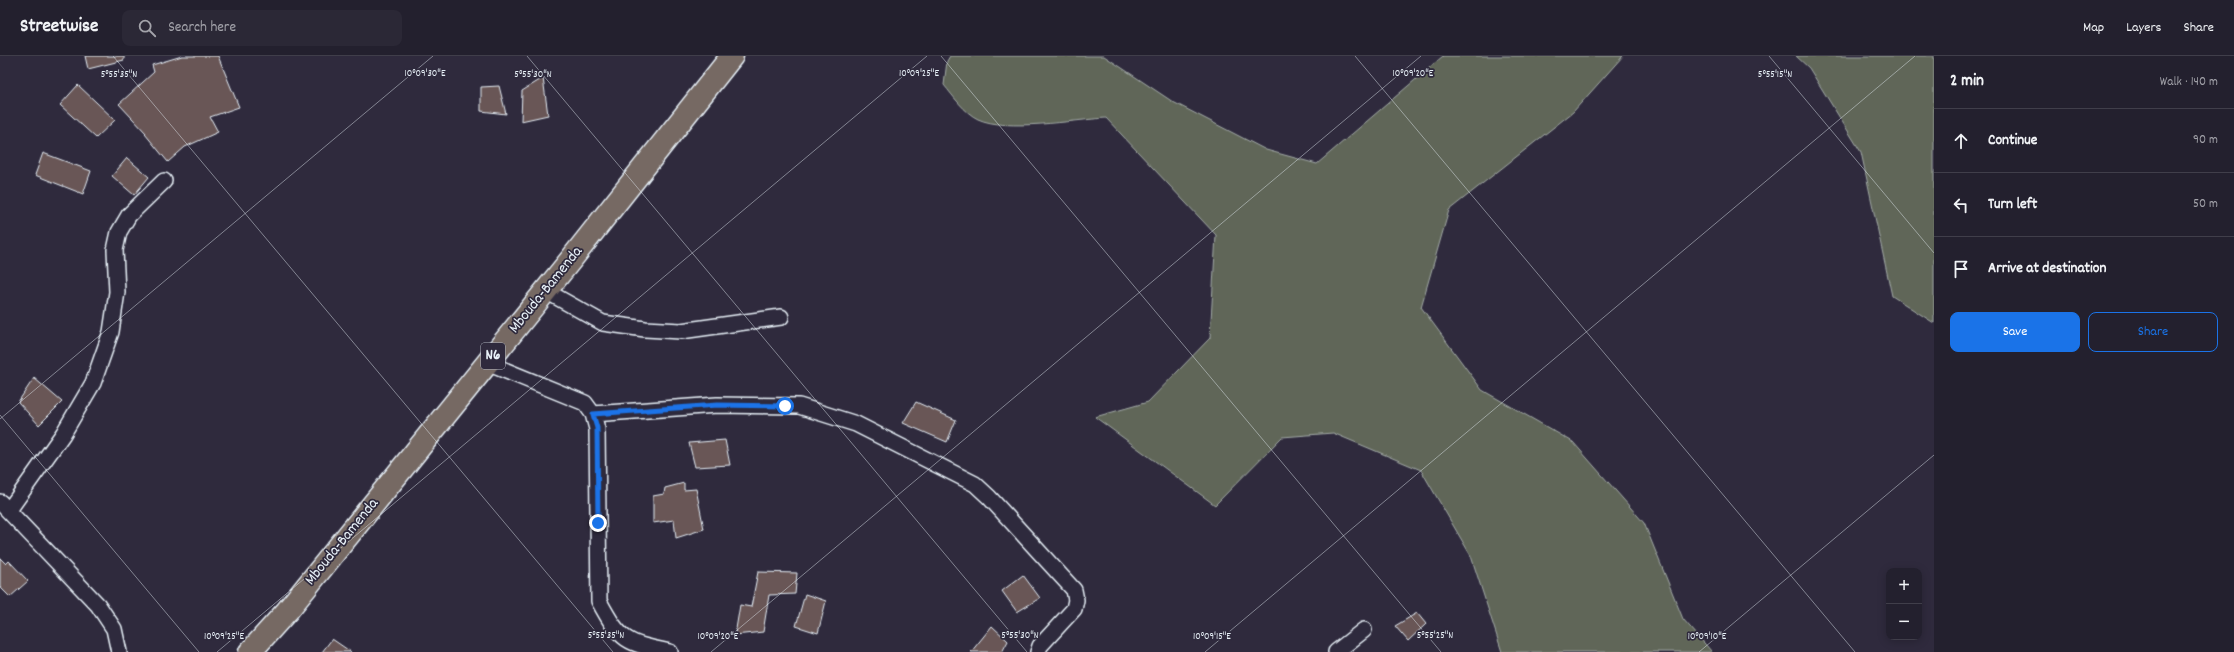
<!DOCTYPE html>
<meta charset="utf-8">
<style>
body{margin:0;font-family:Dekko,sans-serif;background:#2b2836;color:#f1f3f6}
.controls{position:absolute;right:12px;bottom:12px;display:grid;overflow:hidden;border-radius:8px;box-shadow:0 2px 10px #0003}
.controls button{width:36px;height:36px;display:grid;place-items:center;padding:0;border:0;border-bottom:1px solid #403e4a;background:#23202e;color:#f1f3f6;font:20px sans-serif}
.stop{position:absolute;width:12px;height:12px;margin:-9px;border:3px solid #1a73e8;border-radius:50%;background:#fff}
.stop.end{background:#1a73e8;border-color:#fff;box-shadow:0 1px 4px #0008}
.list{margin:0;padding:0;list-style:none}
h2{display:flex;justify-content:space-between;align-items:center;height:52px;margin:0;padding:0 16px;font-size:17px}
h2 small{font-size:13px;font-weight:400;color:#a3a3aa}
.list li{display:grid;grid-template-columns:26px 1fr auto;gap:12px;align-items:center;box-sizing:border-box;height:64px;padding:0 16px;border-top:1px solid #403e4a}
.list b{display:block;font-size:15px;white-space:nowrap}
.list em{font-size:13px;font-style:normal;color:#a3a3aa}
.actions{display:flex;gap:8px;padding:12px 16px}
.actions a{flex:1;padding:9px 0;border:1px solid #1a73e8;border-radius:8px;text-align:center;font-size:14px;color:#1a73e8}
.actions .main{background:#1a73e8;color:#fff}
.icon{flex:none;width:22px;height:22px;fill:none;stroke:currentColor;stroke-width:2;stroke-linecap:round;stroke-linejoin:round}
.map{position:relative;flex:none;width:1934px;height:596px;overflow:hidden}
header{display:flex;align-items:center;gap:24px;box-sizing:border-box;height:56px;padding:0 20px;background:#23202e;border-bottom:1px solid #403e4a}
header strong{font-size:19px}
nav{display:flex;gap:22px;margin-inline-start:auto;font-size:14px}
.search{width:280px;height:36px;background:#2b2836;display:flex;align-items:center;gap:10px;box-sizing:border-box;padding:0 14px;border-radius:8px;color:#a3a3aa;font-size:15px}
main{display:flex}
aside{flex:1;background:#23202e}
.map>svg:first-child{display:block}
.green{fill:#606658;stroke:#a4aca8}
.building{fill:#695657;stroke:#e8f1f8}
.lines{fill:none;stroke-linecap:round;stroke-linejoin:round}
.minor-casing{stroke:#e8f1f8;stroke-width:18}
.highway-casing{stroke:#e8f1f8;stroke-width:25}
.minor{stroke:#2f2a3d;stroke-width:15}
.highway{stroke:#766964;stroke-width:22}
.route{stroke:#1a73e8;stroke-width:5}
.ticks{fill:none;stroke:#e8f1f8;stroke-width:1;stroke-opacity:0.45}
.labels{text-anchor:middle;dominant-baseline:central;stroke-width:3.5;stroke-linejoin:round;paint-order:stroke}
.shield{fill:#2f2a3d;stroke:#b0b5c0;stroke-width:1}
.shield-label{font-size:15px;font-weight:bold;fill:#e8f1f8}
.street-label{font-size:16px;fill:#e8f1f8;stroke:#2f2a3d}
.ticks-label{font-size:10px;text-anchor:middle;fill:#e8f1f8;stroke:#2f2a3d;stroke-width:3.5;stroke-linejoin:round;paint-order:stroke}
</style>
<header>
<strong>Streetwise</strong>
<div class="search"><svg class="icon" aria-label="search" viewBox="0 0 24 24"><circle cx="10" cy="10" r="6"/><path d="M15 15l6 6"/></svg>Search here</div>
<nav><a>Map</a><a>Layers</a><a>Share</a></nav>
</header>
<main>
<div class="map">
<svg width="1934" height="596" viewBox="0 0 1934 596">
<rect width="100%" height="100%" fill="#2f2a3d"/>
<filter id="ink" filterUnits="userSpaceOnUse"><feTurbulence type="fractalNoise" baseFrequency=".025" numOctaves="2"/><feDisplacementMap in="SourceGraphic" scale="8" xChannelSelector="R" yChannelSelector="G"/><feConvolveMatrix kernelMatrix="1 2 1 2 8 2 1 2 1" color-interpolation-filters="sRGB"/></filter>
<g filter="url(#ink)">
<path class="green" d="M950,0h154l69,46 93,48 51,14 126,-108h180l-50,56 -124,98 -28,97 61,83 91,52 71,81 39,96 29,33h-210l-31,-96 -50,-86 -88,-37 -51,4 -67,68 -120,-88 53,-15 62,-64 6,-103 -110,-117c-33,2 -100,14 -128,1 -13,-6 -25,-23 -34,-34l3,-24z
M1796,0h138v267l-42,-27 -31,-144 -52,-84z"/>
<path class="building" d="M85,0h39v4l-36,9z
M182,0h36l21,51 -29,10 8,15 -33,15 -17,15 -23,-28 1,-1 -27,-29 35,-32 -2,-7z
M543,22l5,37 -27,6 1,-30z
M78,29l37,35 -19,18 -36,-33z
M499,30l7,28 -25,-3v-24z
M43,97l48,18 -8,23 -48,-19z
M127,102l22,19 -15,18 -22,-19z
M34,322l28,24 -23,23 -21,-23z
M916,346l40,18 -9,22 -44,-19z
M725,384l5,25 -35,2 -6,-24z
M684,427v7l12,-1 8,40 -28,9 -2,-18 -21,3v-27l11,-2 1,-6z
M0,502l6,6 3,-3 19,20 -18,16 -10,-10z
M758,516l39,1 -2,21 -26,1 -6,37 -28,3 5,-30 11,2z
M1023,519l17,23 -23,14 -15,-21z
M805,538l21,7 -8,32 -22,-7z
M1417,557l9,11 -18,17 -13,-15z
M992,570l16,15 -6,11h-31z
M332,583l19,13h-29z"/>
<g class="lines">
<g class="minor-casing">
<path id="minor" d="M546,235l57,32 42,6 36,2 100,-14
M487,307l98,40 8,11 4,15 2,172c22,41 27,42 71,51
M593,358l124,-9 82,1 57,18 119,60 14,13 85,93 2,10 -2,9 -34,37 -2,6
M0,446l98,103 16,24 5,23
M9,454l54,-76 30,-51 18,-51 6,-40 -2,-42 4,-18 10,-17 35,-34
M1336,596l28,-22"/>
</g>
<g class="highway-casing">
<path id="highway" d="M250,596l37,-41 282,-349 163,-206"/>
</g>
<use href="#minor" class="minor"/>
<use href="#highway" class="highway"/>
</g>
</g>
<g class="lines" filter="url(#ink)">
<path class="route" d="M598,467l-1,-95 -4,-14 124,-9 68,1"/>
</g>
<path class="ticks" d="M113,0l500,596M527,0l500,596M941,0l500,596M1355,0l500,596M1769,0l165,197M0,359l199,237M0,363l433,-363M217,596l710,-596M711,596l710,-596M1205,596l710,-596M1699,596l235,-197"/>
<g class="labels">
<rect class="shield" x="481" y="287" width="24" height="26" rx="3"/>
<g class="shield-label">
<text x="493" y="300">N6</text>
</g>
<g class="street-label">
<text transform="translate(546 234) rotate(-51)">Mbouda-Bamenda</text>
<text transform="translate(342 486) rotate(-51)">Mbouda-Bamenda</text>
</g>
</g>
<g class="ticks-label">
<text x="425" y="20">10°09'30"E</text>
<text x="919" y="20">10°09'25"E</text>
<text x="1413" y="20">10°09'20"E</text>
<text x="1775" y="21">5°55'15"N</text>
<text x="119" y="21">5°55'35"N</text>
<text x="533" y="21">5°55'30"N</text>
<text x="606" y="582">5°55'35"N</text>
<text x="1020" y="582">5°55'30"N</text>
<text x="1435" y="582">5°55'25"N</text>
<text x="224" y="583">10°09'25"E</text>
<text x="718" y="583">10°09'20"E</text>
<text x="1212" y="583">10°09'15"E</text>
<text x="1707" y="583">10°09'10"E</text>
</g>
</svg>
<div class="controls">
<button>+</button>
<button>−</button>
</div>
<div class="stop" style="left:785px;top:350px"></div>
<div class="stop end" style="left:598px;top:467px"></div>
</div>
<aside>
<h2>2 min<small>Walk · 140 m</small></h2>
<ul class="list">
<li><svg class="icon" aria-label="ahead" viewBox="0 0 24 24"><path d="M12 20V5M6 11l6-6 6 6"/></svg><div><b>Continue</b></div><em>90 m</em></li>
<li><svg class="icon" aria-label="left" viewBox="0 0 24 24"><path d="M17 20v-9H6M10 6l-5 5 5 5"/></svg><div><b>Turn left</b></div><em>50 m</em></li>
<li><svg class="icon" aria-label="arrive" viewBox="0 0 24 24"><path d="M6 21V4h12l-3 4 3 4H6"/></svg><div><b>Arrive at destination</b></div></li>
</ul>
<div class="actions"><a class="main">Save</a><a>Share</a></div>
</aside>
</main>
